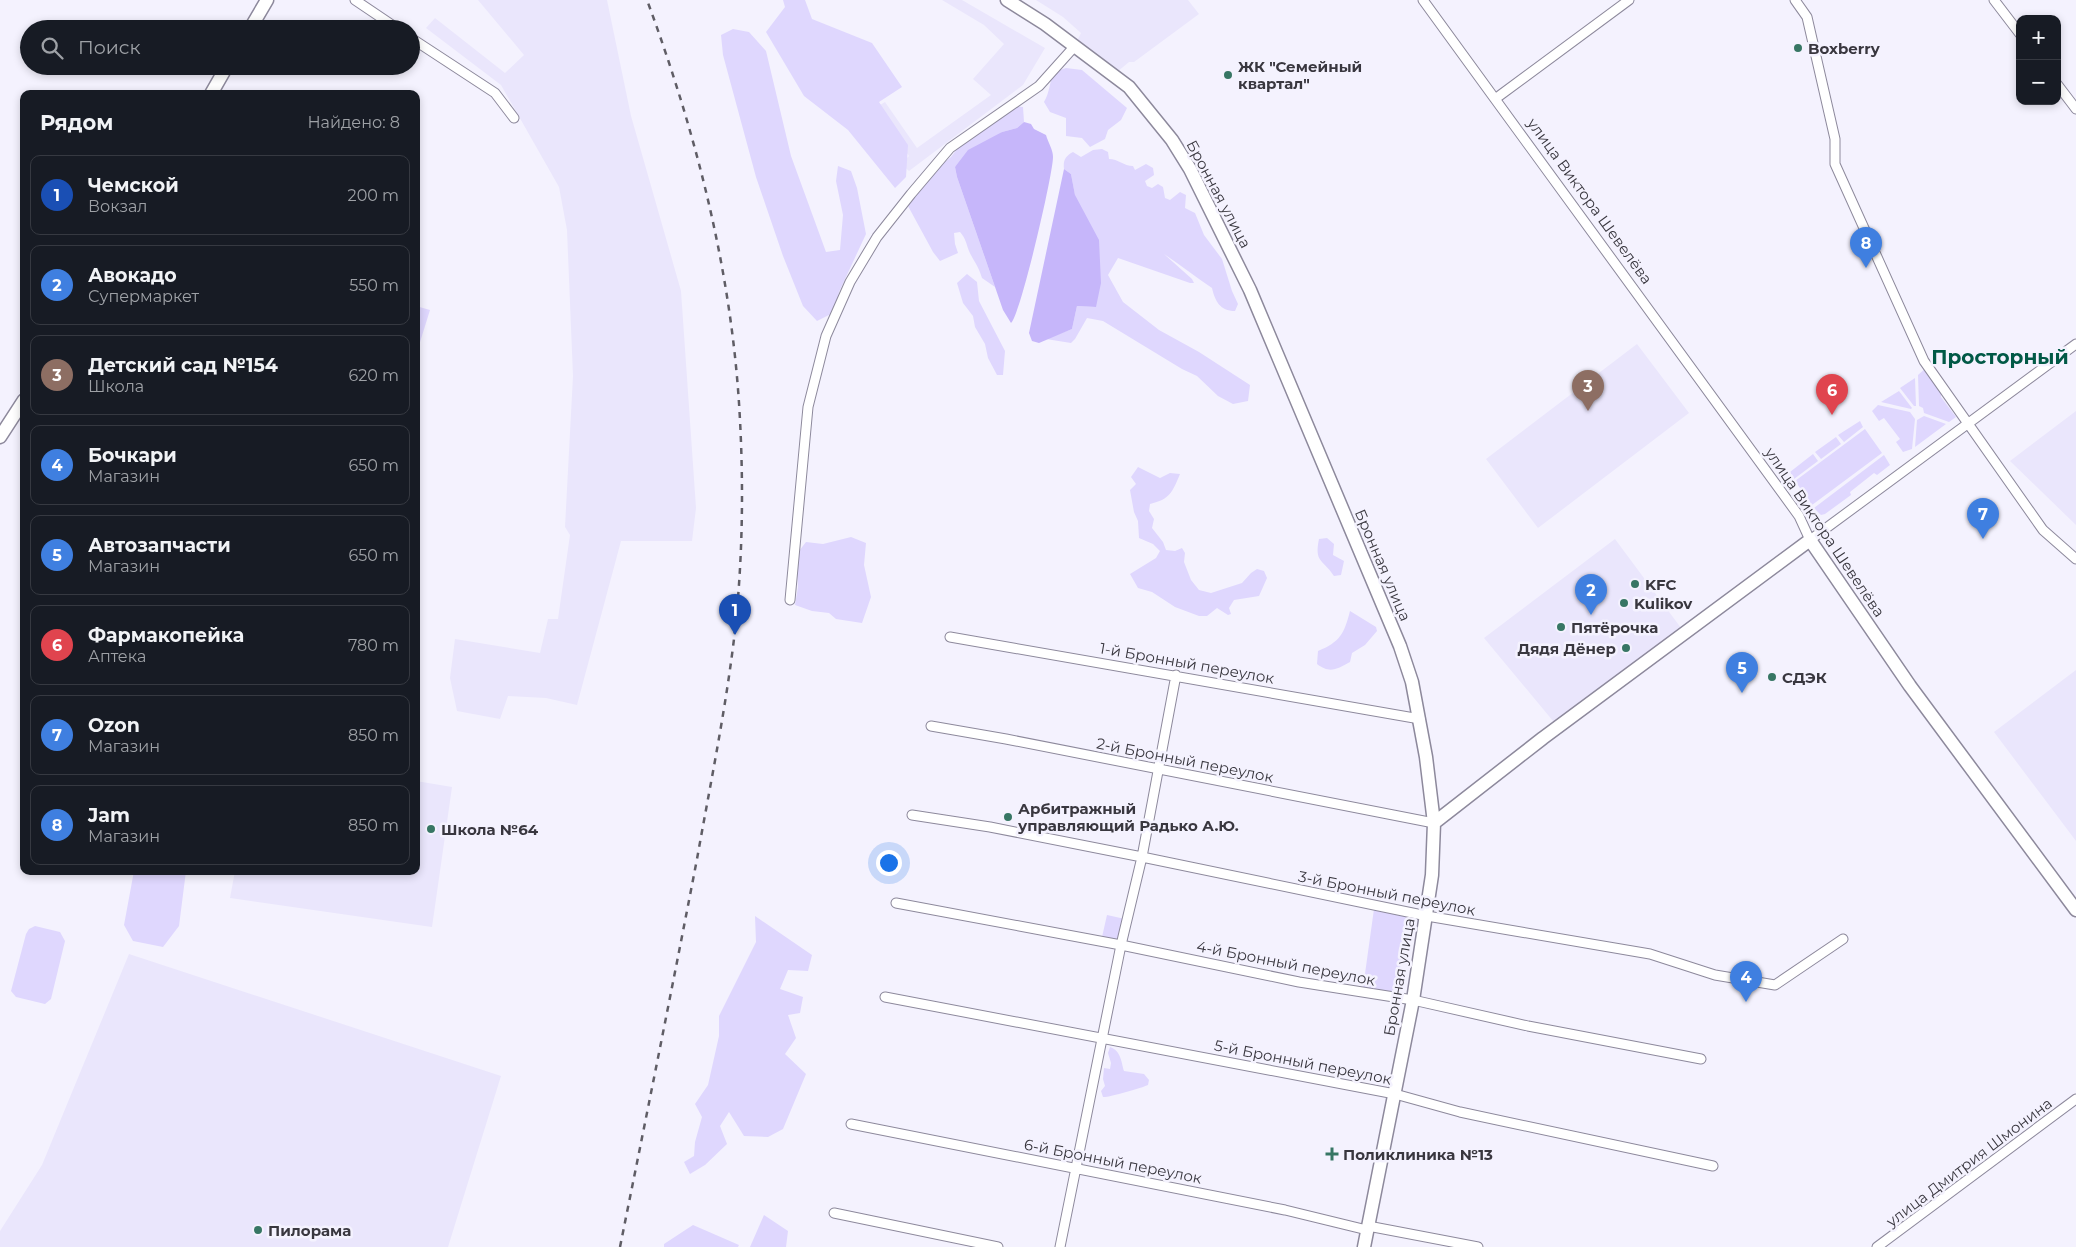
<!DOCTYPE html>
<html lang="ru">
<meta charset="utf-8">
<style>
body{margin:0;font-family:Montserrat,sans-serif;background:#20242c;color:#f1f3f6}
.controls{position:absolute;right:15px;top:15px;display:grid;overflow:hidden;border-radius:10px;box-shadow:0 2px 8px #0003}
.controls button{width:45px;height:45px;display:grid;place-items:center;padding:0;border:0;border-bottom:1px solid #363941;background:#171b24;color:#f1f3f6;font:25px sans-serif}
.you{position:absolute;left:888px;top:862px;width:18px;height:18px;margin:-12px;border:4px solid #fff;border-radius:50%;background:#1a73e8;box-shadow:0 0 0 8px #1a73e833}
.badge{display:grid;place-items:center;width:32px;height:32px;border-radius:50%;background:#1a73e8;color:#fff;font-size:16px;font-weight:700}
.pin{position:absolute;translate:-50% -41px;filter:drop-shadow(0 1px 2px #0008)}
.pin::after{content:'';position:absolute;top:26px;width:18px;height:15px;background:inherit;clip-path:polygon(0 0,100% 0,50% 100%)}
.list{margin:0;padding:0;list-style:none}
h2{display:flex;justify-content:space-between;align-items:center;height:65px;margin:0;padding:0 20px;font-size:21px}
h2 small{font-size:16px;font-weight:400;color:#9ea1a6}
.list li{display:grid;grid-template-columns:32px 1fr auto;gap:15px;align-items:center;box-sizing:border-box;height:80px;margin:0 10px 10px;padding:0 10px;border:1px solid #363941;border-radius:10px}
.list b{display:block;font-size:19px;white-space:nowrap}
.list p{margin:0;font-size:16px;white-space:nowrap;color:#9ea1a6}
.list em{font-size:16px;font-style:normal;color:#9ea1a6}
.icon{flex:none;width:28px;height:28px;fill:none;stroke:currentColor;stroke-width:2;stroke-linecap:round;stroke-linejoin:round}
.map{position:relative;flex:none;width:2076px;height:1247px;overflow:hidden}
.search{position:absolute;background:#171b24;box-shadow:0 2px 8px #0003;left:20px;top:20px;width:400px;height:55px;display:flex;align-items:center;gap:12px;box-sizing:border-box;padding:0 18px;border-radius:28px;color:#9ea1a6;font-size:19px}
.panel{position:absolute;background:#171b24;box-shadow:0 2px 8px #0003;left:20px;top:90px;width:400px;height:785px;border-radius:10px}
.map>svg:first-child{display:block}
.built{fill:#eae6fc}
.green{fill:#dfd7fe}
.water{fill:#c6b6fa}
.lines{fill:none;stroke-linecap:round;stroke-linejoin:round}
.street-casing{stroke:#8d899c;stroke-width:11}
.secondary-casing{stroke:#8d899c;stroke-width:15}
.street{stroke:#fff;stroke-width:9}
.secondary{stroke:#fff;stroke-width:12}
.rail{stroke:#5f5d65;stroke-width:2.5;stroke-dasharray:6 6;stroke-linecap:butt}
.poi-dot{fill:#377664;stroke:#f4f2fe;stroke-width:2}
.labels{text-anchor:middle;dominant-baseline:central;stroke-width:5;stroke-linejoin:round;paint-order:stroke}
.poi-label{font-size:15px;font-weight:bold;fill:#39373f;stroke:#f4f2fe;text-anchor:start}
.street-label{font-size:15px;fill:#39373f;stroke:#f4f2fe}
.district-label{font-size:20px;font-weight:bold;fill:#015946;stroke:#f4f2fe}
</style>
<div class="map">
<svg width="2076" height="1247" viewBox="0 0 2076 1247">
<rect width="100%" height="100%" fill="#f4f2fe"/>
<path class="built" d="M478,0h129l24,116 50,175 15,217 -4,33h-71l-44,164 -31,-7 -38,-2 -8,23 -43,-8 -7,-33 5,-39 85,14 8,-34h10l12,-84 -5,-8 8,-151 -6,-146 -8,-43 -58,-102 -75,-57 9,-10 70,55 19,-18z
M942,0h20l83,48 -22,37 -114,86 -8,-7 8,-8 -34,-48 10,-6 32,46 74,-53 -18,-16 31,-35 -20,-19z
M1036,0h152l11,14 -65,48h-5l-12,10 -40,-31 4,-8 -18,-16z
M1637,344l52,69 -151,115 -52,-69z
M2076,411v114l-66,-64z
M1615,539l69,93 -126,95 -74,-89z
M2076,670v171l-82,-109z
M416,781l36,6 -20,140 -202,-29 5,-27h181z
M129,954l372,122 -53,171h-448v-16l42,-66z"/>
<path class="green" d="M783,0h22l7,19 60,24 30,44 -23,15 29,43 -2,32 -11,11 -47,-58 -44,-34 -38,-64 19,-25z
M733,29l16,3 17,19 25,105 35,96 14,-2 3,-35 -7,-34 2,-15 13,5 6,17 9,46 -27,58 -4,20 -18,9 -14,-15 -20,-50 -27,-79 -33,-122 -2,-20z
M1066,68l16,2 45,38 -6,12 -13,10 -3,9 -15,8 -8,-9 -16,-2v-18l-16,-6 -6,-10c6,-10 5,-19 10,-30z
M1013,106l10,1 1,15 -7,6 -15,4 -47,35 2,10 38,110 -13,-9c-4,-13 -8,-16 -13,-27 -3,-8 -3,-12 -9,-19l-6,1 1,11 3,9 -18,8 -7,-9 -25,-46v-6l21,-25 22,-18 9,-12z
M1102,149l6,3 1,7c9,0 15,7 24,7l2,4 11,-6 7,4 1,7 -9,6 2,5 5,2 6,-4 5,3 2,11 5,2 10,-8 6,3 -1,13 10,5 9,22 18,24 10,32 6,13 -3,7c-15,0 -20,-10 -23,-23 -17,-11 -31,-23 -48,-34l28,25 2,4h-4l-72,-25 -10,17 15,27 36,28 40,22 51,33 -2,16 -15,3 -15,-8 -21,-20 -15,-7 -79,-48 -16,-3 -12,21 -4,4 -25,-4 26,-10 5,-23 19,1 -25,-133 -7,-5c-1,-8 1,-13 9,-17l8,5 12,-7z
M967,274l10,8 2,19 26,50 -2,24h-6l-9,-17 -3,-14 -10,-17 -2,-11 -10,-13 -6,-20z
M416,306l14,4 -14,45z
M1927,367l14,24v6l15,20 -7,5 -25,-9 -1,-5 -4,-2 -1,-31z
M1915,378l1,28h-2l-14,-18z
M1899,391l13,17 -1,1 -30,-7z
M1878,405l32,7 5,7 -3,30 -9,3 -7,-10 4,-3 -16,-21 -5,3 -7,-10z
M1924,416l22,8 -31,23 2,-27z
M1860,421l3,6 -19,15 -6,-7z
M1865,429l17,24 -70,52 -17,-24z
M1836,437l5,7 -20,15 -6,-7z
M1813,454l5,7 -24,18 -4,-7z
M1884,455l6,10 -13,10 -3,-2 -24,19 1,3 -26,19 -4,1 -7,-7z
M1138,467l22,11 10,-5 10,1c-8,19 -10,25 -30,30l-1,7 5,8 -2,9 11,14 3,8 9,1 7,-3 3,5 -1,9 7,18 8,10 12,3 31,-10 9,-10 6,-4 7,2 3,7 -8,18 -25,4 -5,8 2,6 -3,1 -11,-7 -10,8h-8l-24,-9 -23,-15 -14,-4 -8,-14 26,-16 4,-7 -7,-7 -14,-6 -1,-17 -4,-9 -4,-22 6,-6 -5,-7z
M851,537l15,6 -2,22 7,32 -9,26 -26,-4 -7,-6 -17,-2 -17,-6 3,-18 -2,-32 10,-13 17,2z
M1327,538l7,6 -1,11 11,6 -3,14 -7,1c-11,-17 -20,-13 -15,-37z
M1350,611l26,16 1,4 -12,14 -13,8 -2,9c-13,7 -20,12 -33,2l1,-13c22,-9 26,-17 32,-40z
M134,871h52l-7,55 -16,21 -30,-6 -9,-16z
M1374,909l34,7 -12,77 -33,-5z
M1107,915l18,4 -6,21 -17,-3z
M755,916l57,39 -4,16 -20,-1 -8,19 23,8 -3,16 -12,2 8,23 -11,16 21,20 -23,55 -15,8 -24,-1 -15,-24 -9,14 7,18 -22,21 -15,9 -6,-12 10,-6 1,-14 7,-25 -7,-13 13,-19 11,-49v-20l37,-74z
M35,926l25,6 5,9 -14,58 -6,5 -29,-7 -5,-6 15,-57 3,-5z
M1110,1047c11,4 11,14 14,24l20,3 5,6 -1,5c-6,3 -41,13 -45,12l-2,-6 4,-5 -2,-7 1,-11 6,1 1,-6 -3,-10z
M764,1215l24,16 -2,16h-36z
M693,1225l46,20 -1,2h-74v-3z"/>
<path class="water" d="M1024,122l7,2 3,5 12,6c2,7 7,15 7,22 0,18 -33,159 -42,166l-8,-13 -46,-133 -2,-10 13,-17 34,-18 15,-4z
M1064,169l7,5 4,21 24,45 2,43 -5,24 -19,-1 -5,23 -33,14 -7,-2 -3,-8z"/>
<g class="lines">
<g class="street-casing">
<path id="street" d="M355,0l43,29
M1423,0l72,99
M1629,0l-134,99 304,417 11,24 266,-196
M1795,0l12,17 28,122v25l89,197 119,169 33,29
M1994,0l26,34
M411,38l84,55 19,25
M2057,84l19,25
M790,600l18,-193 18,-71 24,-54 27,-45 34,-43 39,-46 89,-62 35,-39
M950,637l470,82
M931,726l75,13 428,84
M912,815l78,12 152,30 285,59 223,38 65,21 60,10 68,-46
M896,903l225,42 178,37 114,18 115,26 173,33
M885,997l510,97 65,18 253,54
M851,1124l434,86 82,20
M834,1213l164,34
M1368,1226l110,21
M1060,1247l61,-302 21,-88 34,-182
M1877,1247l199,-148"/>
</g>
<g class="secondary-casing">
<path id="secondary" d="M1007,0l38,24 84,63 43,53 18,29 60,121 150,356 12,36 14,75 8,66 -2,52 -19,125 -49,247
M250,29l17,-29
M211,94l16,-28
M0,437l24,-37
M1434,823l109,-85 267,-198 100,146 166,224"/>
</g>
<use href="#street" class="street"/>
<use href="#secondary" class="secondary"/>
<path class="rail" d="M620,1247c26,-129 52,-258 77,-388 13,-73 28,-146 37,-220 9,-78 10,-158 5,-236 -9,-138 -44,-273 -92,-403"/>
</g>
<g class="poi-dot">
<circle cx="1798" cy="48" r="5"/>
<circle cx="1228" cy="75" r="5"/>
<circle cx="1635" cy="584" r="5"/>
<circle cx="1624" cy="603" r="5"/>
<circle cx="1561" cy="627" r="5"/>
<circle cx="1626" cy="648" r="5"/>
<circle cx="1772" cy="677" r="5"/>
<circle cx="1008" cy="817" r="5"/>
<circle cx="431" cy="829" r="5"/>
<path d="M1329.5 1146.5h5v5h5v5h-5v5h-5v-5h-5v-5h5z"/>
<circle cx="258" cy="1230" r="5"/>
</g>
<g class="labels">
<g class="poi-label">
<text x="1808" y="48">Boxberry</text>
<text x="1238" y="66">ЖК "Семейный<tspan x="1238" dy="17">квартал"</tspan></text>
<text x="1645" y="584">KFC</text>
<text x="1634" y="603">Kulikov</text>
<text x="1571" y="627">Пятёрочка</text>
<text x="1616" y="648" text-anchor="end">Дядя Дёнер</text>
<text x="1782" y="677">СДЭК</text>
<text x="1018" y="808">Арбитражный<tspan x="1018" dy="17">управляющий Радько А.Ю.</tspan></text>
<text x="441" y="829">Школа №64</text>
<text x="1343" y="1154">Поликлиника №13</text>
<text x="268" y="1230">Пилорама</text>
</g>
<g class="street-label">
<text transform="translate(1219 194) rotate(62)">Бронная улица</text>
<text transform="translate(1590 201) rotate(54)">улица Виктора Шевелёва</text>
<text transform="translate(1825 532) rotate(56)">улица Виктора Шевелёва</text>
<text transform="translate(1383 565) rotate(67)">Бронная улица</text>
<text transform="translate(1187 663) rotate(10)">1-й Бронный переулок</text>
<text transform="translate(1185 760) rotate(11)">2-й Бронный переулок</text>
<text transform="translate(1387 893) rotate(11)">3-й Бронный переулок</text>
<text transform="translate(1286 963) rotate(11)">4-й Бронный переулок</text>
<text transform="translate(1399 977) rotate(-80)">Бронная улица</text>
<text transform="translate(1303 1062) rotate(11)">5-й Бронный переулок</text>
<text transform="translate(1113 1161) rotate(11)">6-й Бронный переулок</text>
<text transform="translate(1969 1162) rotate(-37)">улица Дмитрия Шмонина</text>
</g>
<g class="district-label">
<text x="2000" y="357">Просторный</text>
</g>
</g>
</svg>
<div class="controls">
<button>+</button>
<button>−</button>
</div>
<div class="you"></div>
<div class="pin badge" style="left:735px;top:635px;background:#1a4fb4">1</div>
<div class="pin badge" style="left:1591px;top:615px;background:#3f7fe0">2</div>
<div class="pin badge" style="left:1588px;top:411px;background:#8d6e63">3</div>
<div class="pin badge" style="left:1746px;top:1002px;background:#3f7fe0">4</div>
<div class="pin badge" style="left:1742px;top:693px;background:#3f7fe0">5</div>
<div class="pin badge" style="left:1832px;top:415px;background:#e0444e">6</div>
<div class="pin badge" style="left:1983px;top:539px;background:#3f7fe0">7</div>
<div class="pin badge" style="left:1866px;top:268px;background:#3f7fe0">8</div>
<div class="search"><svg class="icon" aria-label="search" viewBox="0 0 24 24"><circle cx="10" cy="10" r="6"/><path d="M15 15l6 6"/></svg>Поиск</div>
<section class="panel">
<h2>Рядом<small>Найдено: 8</small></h2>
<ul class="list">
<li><span class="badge" style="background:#1a4fb4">1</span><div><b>Чемской</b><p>Вокзал</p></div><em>200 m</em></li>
<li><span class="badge" style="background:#3f7fe0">2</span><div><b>Авокадо</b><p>Супермаркет</p></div><em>550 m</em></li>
<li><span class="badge" style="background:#8d6e63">3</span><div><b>Детский сад №154</b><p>Школа</p></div><em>620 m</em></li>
<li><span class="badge" style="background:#3f7fe0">4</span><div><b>Бочкари</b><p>Магазин</p></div><em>650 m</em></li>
<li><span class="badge" style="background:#3f7fe0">5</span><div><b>Автозапчасти</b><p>Магазин</p></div><em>650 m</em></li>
<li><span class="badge" style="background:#e0444e">6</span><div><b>Фармакопейка</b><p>Аптека</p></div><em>780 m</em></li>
<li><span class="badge" style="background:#3f7fe0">7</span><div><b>Ozon</b><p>Магазин</p></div><em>850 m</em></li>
<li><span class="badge" style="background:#3f7fe0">8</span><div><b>Jam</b><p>Магазин</p></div><em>850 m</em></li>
</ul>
</section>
</div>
